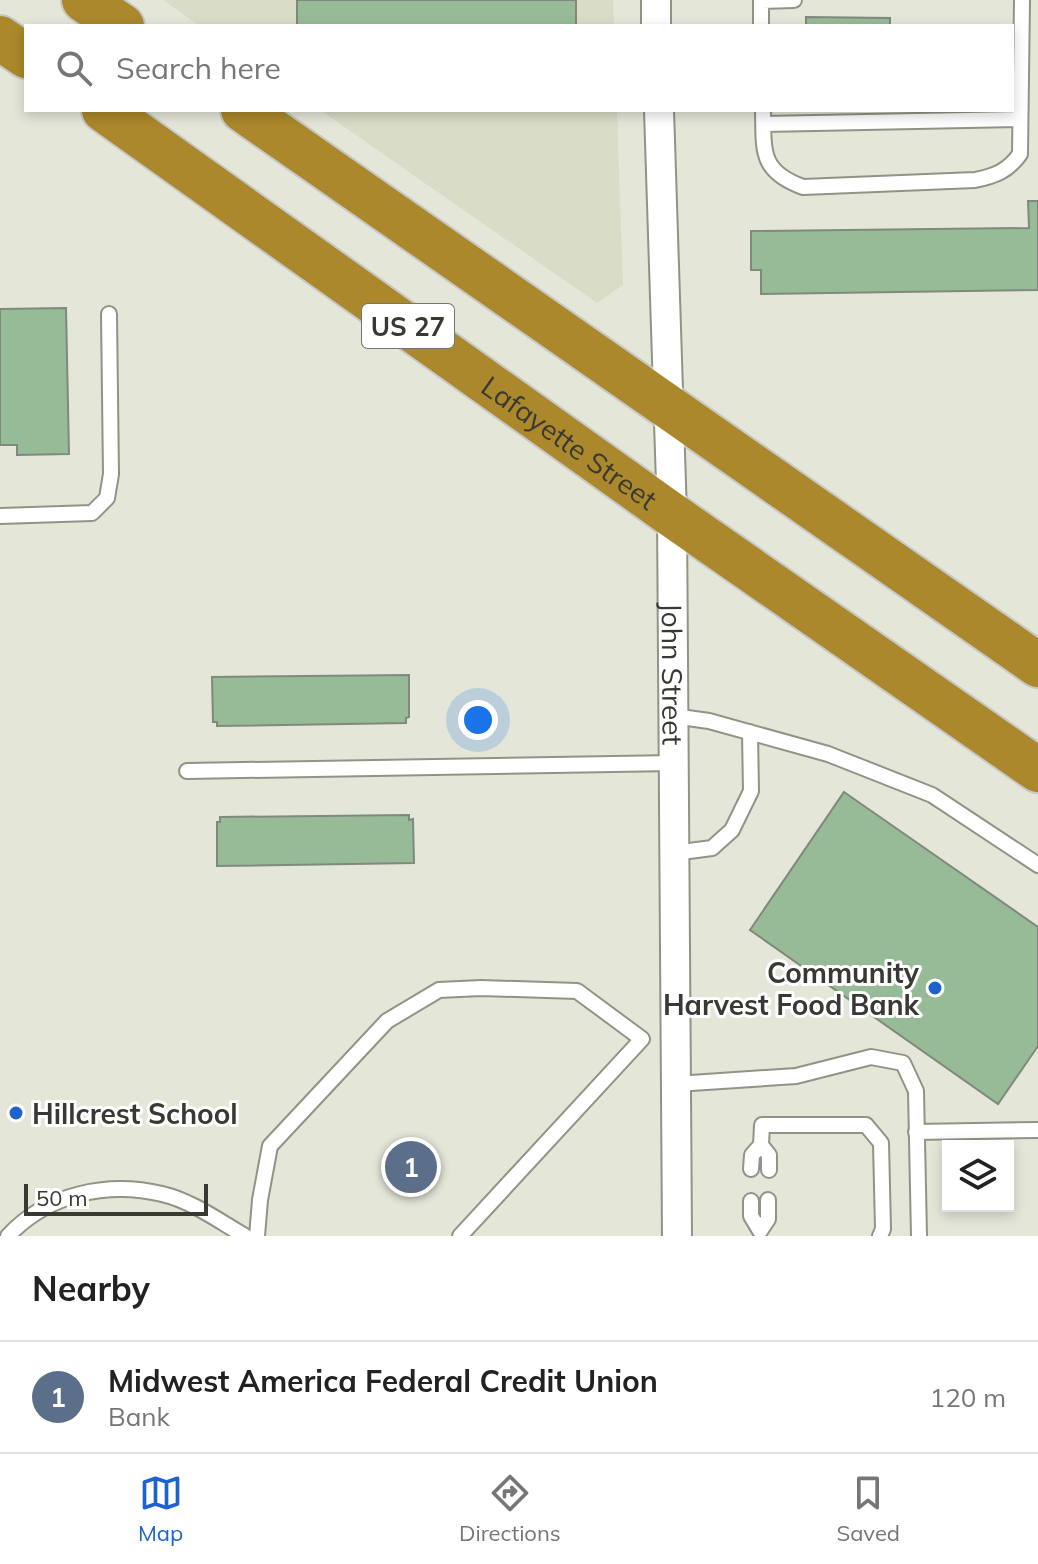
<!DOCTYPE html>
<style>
body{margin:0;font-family:Mulish,sans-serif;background:#f6f6f6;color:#222}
.controls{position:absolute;right:24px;bottom:24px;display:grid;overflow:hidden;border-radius:0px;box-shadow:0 4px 12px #0003}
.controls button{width:72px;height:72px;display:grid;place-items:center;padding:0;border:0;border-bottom:2px solid #e0e0e0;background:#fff;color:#222;font:40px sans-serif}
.scale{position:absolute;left:24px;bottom:20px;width:184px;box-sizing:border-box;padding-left:8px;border:4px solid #383933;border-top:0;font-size:22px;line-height:28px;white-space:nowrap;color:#383933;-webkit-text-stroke:6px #fff;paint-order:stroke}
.you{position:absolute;left:478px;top:720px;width:28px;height:28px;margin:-20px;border:6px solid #fff;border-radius:50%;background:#1a73e8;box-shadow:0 0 0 12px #1a73e833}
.badge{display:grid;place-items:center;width:52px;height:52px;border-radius:50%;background:#1d62ce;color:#fff;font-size:26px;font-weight:700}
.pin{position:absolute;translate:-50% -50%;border:4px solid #fff;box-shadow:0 2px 8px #0006}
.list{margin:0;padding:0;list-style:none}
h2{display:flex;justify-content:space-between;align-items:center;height:104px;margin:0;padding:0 32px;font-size:34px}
h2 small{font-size:26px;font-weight:400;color:#767676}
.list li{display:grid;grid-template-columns:52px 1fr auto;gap:24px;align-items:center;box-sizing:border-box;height:112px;padding:0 32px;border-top:2px solid #e0e0e0}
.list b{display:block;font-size:30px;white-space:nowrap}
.list p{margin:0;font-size:26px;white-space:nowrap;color:#767676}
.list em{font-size:26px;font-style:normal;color:#767676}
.icon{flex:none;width:44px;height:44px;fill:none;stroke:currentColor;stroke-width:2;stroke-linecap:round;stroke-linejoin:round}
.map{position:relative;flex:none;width:1038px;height:1236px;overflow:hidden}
.search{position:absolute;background:#fff;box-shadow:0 4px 12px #0003;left:24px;right:24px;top:24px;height:88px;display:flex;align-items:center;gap:20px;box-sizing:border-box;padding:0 28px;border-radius:0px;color:#767676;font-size:30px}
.sheet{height:216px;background:#fff}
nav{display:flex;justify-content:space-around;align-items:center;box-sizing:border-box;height:112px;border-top:2px solid #e0e0e0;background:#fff;font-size:22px;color:#767676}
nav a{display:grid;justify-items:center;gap:4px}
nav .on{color:#1d62ce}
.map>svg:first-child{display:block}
.built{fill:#d9ddc7}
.building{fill:#98bb97;stroke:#7f897e;stroke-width:2}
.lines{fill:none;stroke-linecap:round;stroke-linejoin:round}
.lane-casing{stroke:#919386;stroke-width:18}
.street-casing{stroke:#919386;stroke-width:32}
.highway-casing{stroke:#c7c8c6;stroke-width:48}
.lane{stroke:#fff;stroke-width:14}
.street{stroke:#fff;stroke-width:28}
.highway{stroke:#ab882b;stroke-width:44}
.poi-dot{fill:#1d62ce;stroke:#fff;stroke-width:3}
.labels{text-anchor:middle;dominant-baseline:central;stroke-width:6;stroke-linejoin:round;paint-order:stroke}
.shield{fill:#fff;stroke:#747470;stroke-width:2}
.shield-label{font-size:26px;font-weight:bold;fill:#383933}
.street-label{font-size:28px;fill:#383933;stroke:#fff}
.poi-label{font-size:28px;font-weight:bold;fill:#383933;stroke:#fff;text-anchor:end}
</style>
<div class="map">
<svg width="1038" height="1236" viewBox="0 0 1038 1236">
<rect width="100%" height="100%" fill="#e4e7d8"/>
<path class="built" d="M163,0h450l1,26h-414z
M320,110h297l6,175 -26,18z"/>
<path class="building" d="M297,0h279v25l-279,1z
M806,17l84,1v8h-84z
M1028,201h10v89l-277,4v-24h-10v-39l278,-3z
M66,308l3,146 -52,1v-10h-17v-136z
M409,675v42l-3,1v5l-189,3v-4h-4l-1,-45z
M844,792l194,135v119l-40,58 -248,-174z
M409,815v5l4,-1 1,44 -197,3v-44h3v-5z"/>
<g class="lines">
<g class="lane-casing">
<path id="lane" d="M761,0v26
M761,1l33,-1
M763,110c1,40 -4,61 40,77l172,-7c20,-4 33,-9 45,-26l2,-154
M764,124l256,-5
M0,516l92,-3 15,-15 4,-24 -2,-160
M673,716l36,5 119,33 104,41 106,70
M187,771l487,-8
M674,853l38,-5 20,-18 19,-39 -1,-59
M676,1084l120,-8 75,-19 32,6 13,28 3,145
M916,1132l122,-2
M761,1145l8,10v15
M751,1169l1,-14 9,-10 1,-20h104l15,18 2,86 -3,7
M751,1201v15l9,15 8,-12v-19
M8,1236c39,-42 99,-55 154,-42 30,7 57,27 83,42
M257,1236l3,-36 10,-54 117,-125 52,-31 42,-2 96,3 65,48 -182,197"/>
</g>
<g class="street-casing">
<g id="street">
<path d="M656,0v26"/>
<path id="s1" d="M659,110l13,405 5,721"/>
</g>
</g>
<g class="highway-casing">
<g id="highway">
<path d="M84,0l38,26"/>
<path d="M0,38l26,18"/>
<path id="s2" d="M104,110l568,405 366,255"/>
<path d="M243,110l795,555"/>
</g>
</g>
<use href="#lane" class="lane"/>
<use href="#street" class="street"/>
<use href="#highway" class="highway"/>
</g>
<g class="poi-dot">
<circle cx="935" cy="988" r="8"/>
<circle cx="16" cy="1113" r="8"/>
</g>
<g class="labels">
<rect class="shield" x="362" y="304" width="92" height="44" rx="6"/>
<g class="shield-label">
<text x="408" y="326">US 27</text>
</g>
<g class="street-label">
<text stroke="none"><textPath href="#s2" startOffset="572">Lafayette Street</textPath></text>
<text stroke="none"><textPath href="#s1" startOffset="564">John Street</textPath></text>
</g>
<g class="poi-label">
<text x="919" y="972">Community<tspan x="919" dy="32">Harvest Food Bank</tspan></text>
<text x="32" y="1113" text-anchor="start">Hillcrest School</text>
</g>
</g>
</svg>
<div class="controls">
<button><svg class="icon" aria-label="layers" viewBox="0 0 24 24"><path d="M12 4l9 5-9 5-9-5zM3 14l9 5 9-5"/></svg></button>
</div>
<div class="scale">50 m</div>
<div class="you"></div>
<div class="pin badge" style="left:411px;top:1167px;background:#5c6f8a">1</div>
<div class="search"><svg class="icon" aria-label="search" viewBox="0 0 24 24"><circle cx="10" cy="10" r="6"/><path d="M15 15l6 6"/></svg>Search here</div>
</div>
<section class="sheet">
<h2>Nearby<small></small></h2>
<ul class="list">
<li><span class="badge" style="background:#5c6f8a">1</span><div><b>Midwest America Federal Credit Union</b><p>Bank</p></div><em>120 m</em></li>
</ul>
</section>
<nav>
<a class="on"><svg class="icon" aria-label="map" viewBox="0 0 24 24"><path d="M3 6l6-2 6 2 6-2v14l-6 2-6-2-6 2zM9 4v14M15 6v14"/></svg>Map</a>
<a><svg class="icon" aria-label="directions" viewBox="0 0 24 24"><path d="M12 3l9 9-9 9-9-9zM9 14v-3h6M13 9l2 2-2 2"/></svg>Directions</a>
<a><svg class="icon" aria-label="saved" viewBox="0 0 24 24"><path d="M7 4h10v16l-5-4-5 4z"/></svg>Saved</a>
</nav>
